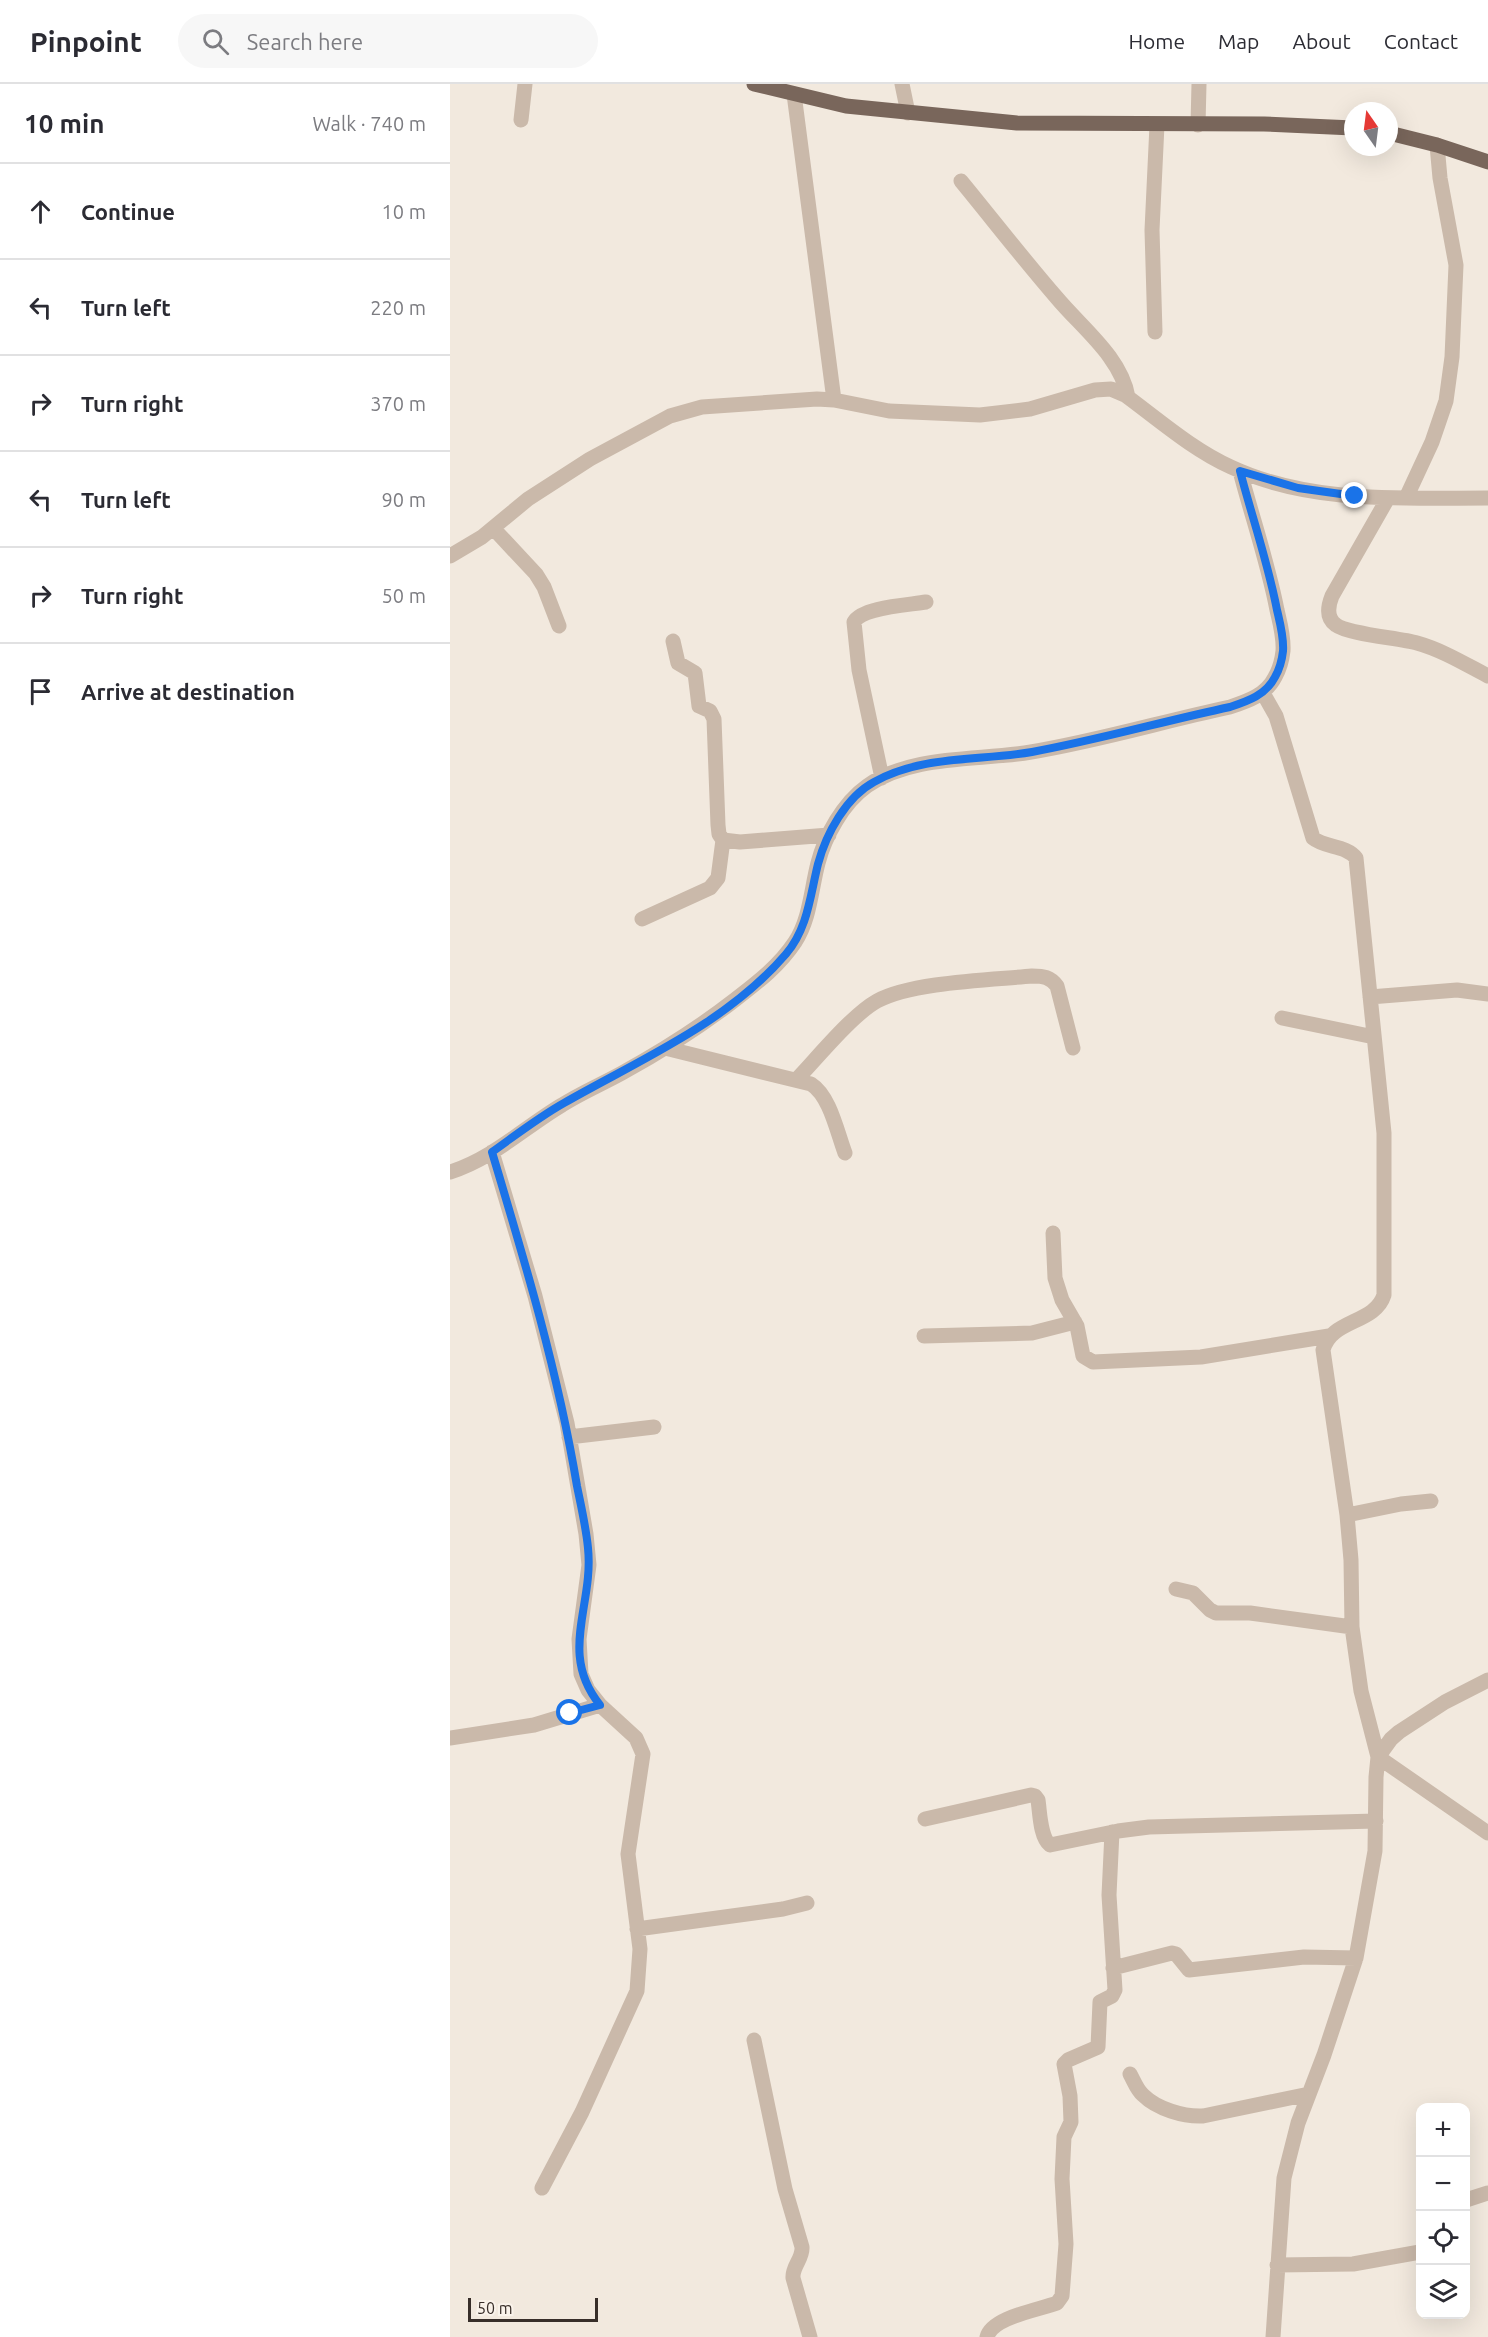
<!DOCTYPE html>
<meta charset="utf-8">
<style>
body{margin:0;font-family:Ubuntu,sans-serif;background:#f7f7f7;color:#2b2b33}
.controls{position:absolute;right:18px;bottom:18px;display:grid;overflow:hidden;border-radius:12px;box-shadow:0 6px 24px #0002}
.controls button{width:54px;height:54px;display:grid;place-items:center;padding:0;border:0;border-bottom:2px solid #e1e1e2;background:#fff;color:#2b2b33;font:30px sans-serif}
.compass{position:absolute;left:894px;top:18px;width:54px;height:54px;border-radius:50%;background:#fff;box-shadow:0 6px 24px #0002;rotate:346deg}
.scale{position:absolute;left:18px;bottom:15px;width:130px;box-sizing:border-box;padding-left:6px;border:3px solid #382e29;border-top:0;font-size:16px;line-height:21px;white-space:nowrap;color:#382e29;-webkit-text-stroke:4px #faf3eb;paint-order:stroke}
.stop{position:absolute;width:18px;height:18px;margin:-14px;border:4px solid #1a73e8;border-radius:50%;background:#fff}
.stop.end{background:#1a73e8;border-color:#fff;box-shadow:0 2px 6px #0008}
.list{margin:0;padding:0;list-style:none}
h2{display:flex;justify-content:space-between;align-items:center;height:78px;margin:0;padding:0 24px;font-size:26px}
h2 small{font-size:20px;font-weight:400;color:#7c7c81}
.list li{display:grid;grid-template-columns:39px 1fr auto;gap:18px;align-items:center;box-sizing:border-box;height:96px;padding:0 24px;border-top:2px solid #e1e1e2}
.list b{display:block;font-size:22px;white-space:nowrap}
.list em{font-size:20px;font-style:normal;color:#7c7c81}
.icon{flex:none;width:33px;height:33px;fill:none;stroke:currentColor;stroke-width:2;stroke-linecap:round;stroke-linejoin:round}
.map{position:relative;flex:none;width:1038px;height:2253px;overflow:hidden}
header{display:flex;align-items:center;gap:36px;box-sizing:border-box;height:84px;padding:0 30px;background:#fff;border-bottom:2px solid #e1e1e2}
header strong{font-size:28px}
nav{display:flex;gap:33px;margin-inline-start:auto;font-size:21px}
.search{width:420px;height:54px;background:#f7f7f7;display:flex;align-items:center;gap:15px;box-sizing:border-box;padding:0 21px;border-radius:33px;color:#7c7c81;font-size:22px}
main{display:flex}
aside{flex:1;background:#fff}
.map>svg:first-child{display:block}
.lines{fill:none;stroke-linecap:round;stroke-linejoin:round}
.minor{stroke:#cab9aa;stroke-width:15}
.major{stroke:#79665b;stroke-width:15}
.route{stroke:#1a73e8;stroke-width:8}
</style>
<header>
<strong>Pinpoint</strong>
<div class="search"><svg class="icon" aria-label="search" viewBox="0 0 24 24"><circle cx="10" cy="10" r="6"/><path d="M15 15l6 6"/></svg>Search here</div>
<nav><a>Home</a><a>Map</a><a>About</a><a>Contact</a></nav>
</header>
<main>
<aside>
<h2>10 min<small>Walk · 740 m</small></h2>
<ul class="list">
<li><svg class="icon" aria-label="ahead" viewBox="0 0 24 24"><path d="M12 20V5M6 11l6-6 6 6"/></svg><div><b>Continue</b></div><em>10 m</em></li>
<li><svg class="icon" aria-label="left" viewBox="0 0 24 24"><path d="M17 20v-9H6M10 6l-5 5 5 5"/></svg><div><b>Turn left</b></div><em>220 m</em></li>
<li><svg class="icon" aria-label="right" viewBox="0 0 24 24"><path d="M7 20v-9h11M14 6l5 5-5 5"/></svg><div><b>Turn right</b></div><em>370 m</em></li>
<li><svg class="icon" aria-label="left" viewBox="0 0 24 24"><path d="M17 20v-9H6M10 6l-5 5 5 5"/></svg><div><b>Turn left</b></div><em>90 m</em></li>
<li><svg class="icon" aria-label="right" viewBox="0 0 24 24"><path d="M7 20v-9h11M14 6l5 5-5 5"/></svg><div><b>Turn right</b></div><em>50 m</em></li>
<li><svg class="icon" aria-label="arrive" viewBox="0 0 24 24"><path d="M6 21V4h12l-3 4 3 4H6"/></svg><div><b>Arrive at destination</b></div></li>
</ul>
</aside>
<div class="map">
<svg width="1038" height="2253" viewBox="0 0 1038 2253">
<rect width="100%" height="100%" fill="#f2e9de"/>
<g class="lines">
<path class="minor" d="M452,0l6,29
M344,10l40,306
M71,36l4,-36
M748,41l1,-41
M511,97c32,39 63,79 96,117 25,30 64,59 71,99
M705,248l-3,-102 5,-105
M938,414l-56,98c-4,10 -6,22 4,29 12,9 63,13 81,18 25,7 48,21 71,33
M956,414l26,-56 14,-41 6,-44 4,-92 -16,-87 -3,-33
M43,444l43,46 8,13 15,39
M0,472l32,-19 46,-38 62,-40 80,-43 32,-9 115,-8 17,1 55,11 91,4 50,-6 65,-19 16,-1 14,6c34,25 68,55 106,72 79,37 172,31 257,31
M223,557l5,22 17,10 4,33 11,5 4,8 4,106 1,9 4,6 17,2 89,-7
M813,609l13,23 37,122c12,10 33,7 43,20l28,275v162c-9,29 -53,24 -61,55l24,165 4,45 1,67 9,64 17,66 110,76
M432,694l-23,-108 -5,-48c8,-15 55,-17 72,-20
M192,835l68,-31 8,-10 5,-38
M920,913l87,-7 31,4
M832,934l92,19
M215,964l146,36c19,12 26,48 34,69
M347,995c21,-22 55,-64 80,-78 35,-19 113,-21 155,-25 12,0 18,1 25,10l16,62
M42,1068l43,144 32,127 19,111 3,31 -10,74 2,35 7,16 12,15 36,33 7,16 -15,100 12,95 -3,42 -55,121 -40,76
M0,1088c42,-13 75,-45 112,-67 19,-12 40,-21 60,-32 40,-22 78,-46 114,-74 22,-17 43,-33 59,-57 15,-23 16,-52 23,-79 7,-27 25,-60 49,-77 45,-32 112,-25 164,-34 67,-11 133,-31 199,-45 18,-6 36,-12 45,-30 4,-7 7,-17 8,-26 1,-14 -3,-28 -6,-41 -9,-47 -25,-93 -37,-139
M603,1149l2,45 7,22 15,26 6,30 10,6 108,-5 128,-21
M474,1252l108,-3 43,-11
M119,1353l85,-10
M897,1431l54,-11 30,-3
M726,1505l17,4 17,17 6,3h34l102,14
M0,1654l84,-13 66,-20
M475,1735l106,-24 4,1 3,4c2,13 2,37 12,45l68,-14 31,-4 227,-6
M187,1845l146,-20 24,-6
M663,1884l59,-15 4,1 13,16 115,-13 52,1
M304,1956l31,149 17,58c1,12 -10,19 -9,31l17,59
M680,1990c4,7 7,16 13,21 14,14 41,22 60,21l106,-22
M1016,2116l22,-7
M827,2181l76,-1 67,-12
M537,2253c5,-20 52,-27 70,-34l5,-7 4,-52 -4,-65 2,-42 7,-15 -1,-26 -6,-32 4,-4 30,-13 2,-45 12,-6 3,-6 -6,-95 3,-63
M823,2253l11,-159 14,-55 26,-68 32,-97 19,-107 1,-74 2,-20 13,-18 8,-7 46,-30 43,-22"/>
<path class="major" d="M304,0l92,22 171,17 247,1 89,4
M939,49l48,12 51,17"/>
</g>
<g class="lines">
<path class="route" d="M120,1629l30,-8c-42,-52 -6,-99 -12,-157 -2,-21 -7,-42 -11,-62 -19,-114 -52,-224 -85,-334 24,-17 47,-35 72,-49 77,-44 163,-80 222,-149 22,-26 24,-58 32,-90 8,-30 28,-67 56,-82 48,-27 106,-21 158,-30 66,-12 132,-31 198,-45 18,-6 36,-12 45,-30 4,-7 7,-17 8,-26 1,-14 -3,-28 -6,-41 -9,-47 -25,-93 -37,-139l58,17 57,8"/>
</g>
</svg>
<div class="controls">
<button>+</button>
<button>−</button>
<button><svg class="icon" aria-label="locate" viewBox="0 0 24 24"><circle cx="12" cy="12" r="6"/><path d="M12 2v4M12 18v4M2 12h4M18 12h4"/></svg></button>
<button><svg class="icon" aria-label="layers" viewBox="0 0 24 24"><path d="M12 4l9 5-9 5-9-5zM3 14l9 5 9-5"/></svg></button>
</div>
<svg class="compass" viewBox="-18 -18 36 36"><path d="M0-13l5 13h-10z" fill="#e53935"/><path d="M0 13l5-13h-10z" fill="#7c7c81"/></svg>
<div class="scale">50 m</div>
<div class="stop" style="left:120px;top:1629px"></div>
<div class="stop end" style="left:905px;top:412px"></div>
</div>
</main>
